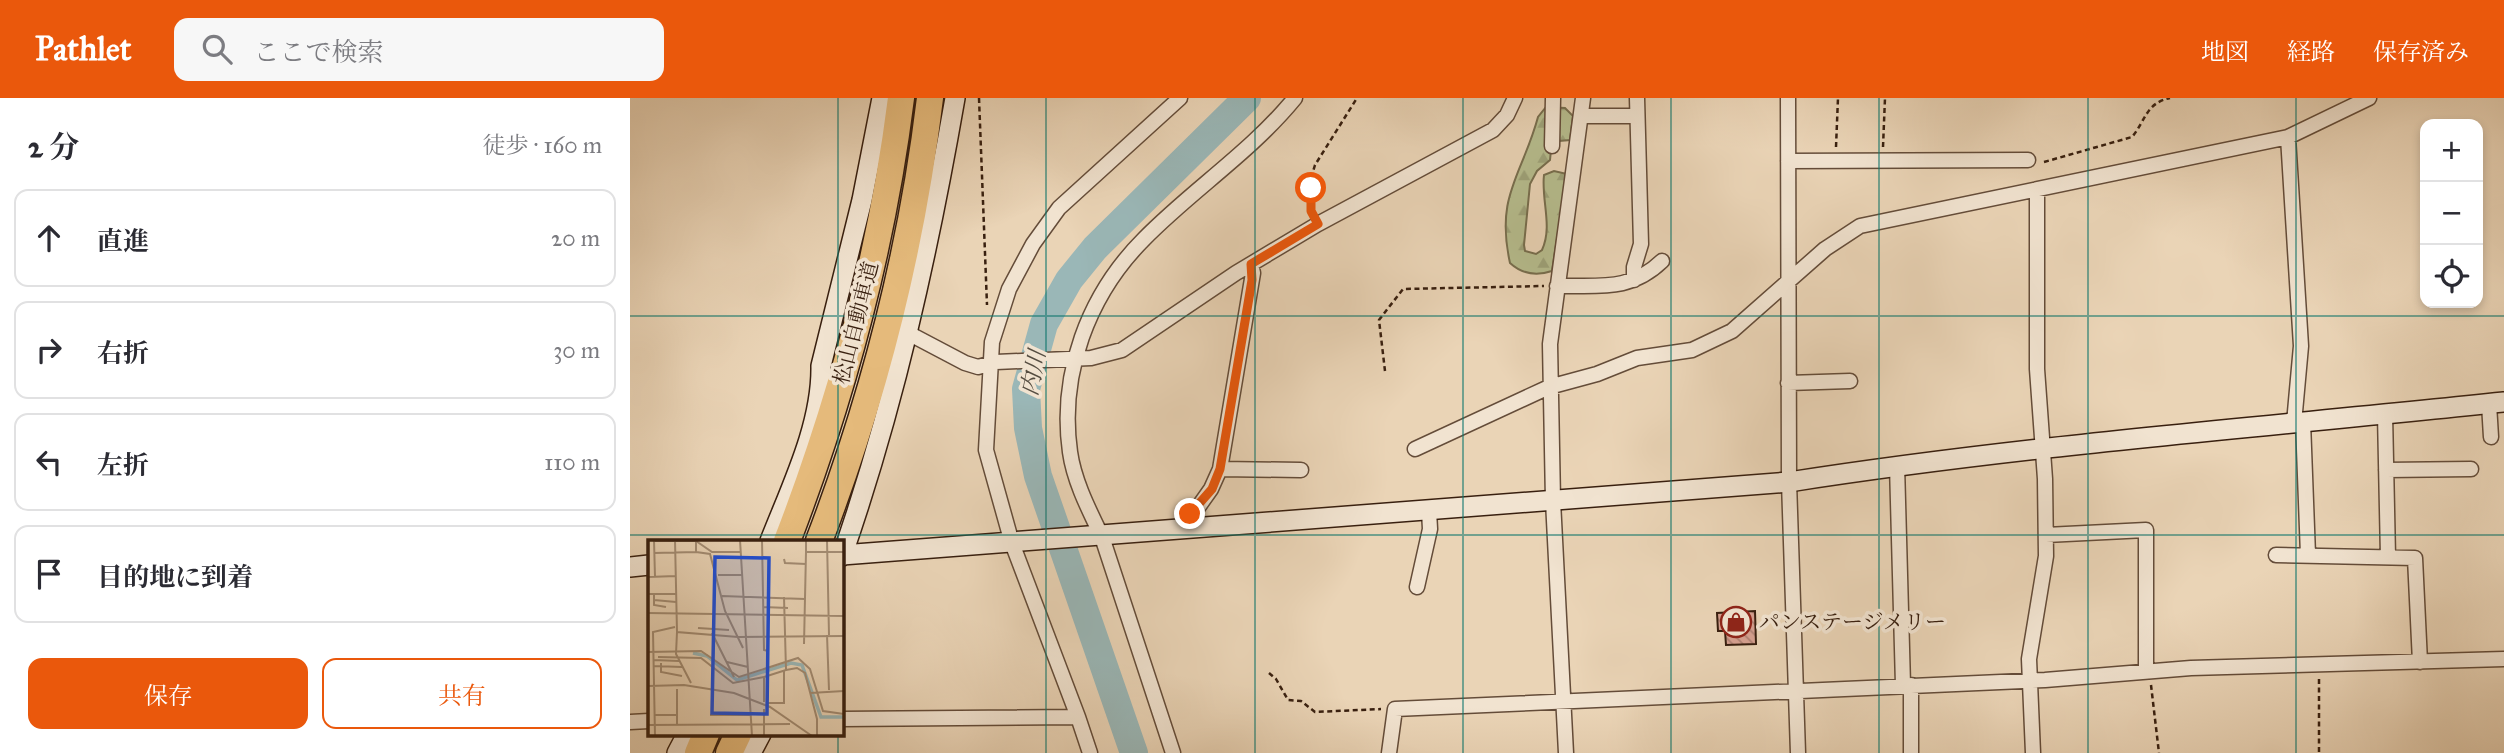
<!DOCTYPE html>
<html lang="ja">
<meta charset="utf-8">
<style>
body{margin:0;font-family:"IM FELL Great Primer","Noto Serif JP",serif;background:#f7f7f7;color:#2b2b33}
.controls{position:absolute;right:21px;top:21px;display:grid;overflow:hidden;border-radius:14px;box-shadow:0 4px 10px #0003}
.controls button{width:63px;height:63px;display:grid;place-items:center;padding:0;border:0;border-bottom:2px solid #e1e1e2;background:#fff;color:#2b2b33;font:35px sans-serif}
.stop{position:absolute;width:21px;height:21px;margin:-16px;border:5px solid #ea580c;border-radius:50%;background:#fff}
.stop.end{background:#ea580c;border-color:#fff;box-shadow:0 2px 7px #0008}
.list{margin:0;padding:0;list-style:none}
h2{display:flex;justify-content:space-between;align-items:center;height:91px;margin:0;padding:0 28px;font-size:30px}
h2 small{font-size:23px;font-weight:400;color:#7c7c81}
.list li{display:grid;grid-template-columns:46px 1fr auto;gap:21px;align-items:center;box-sizing:border-box;height:98px;margin:0 14px 14px;padding:0 14px;border:2px solid #e1e1e2;border-radius:14px}
.list b{display:block;font-size:26px;white-space:nowrap}
.list em{font-size:23px;font-style:normal;color:#7c7c81}
.actions{display:flex;gap:14px;padding:21px 28px}
.actions a{flex:1;padding:16px 0;border:2px solid #ea580c;border-radius:14px;text-align:center;font-size:24px;color:#ea580c}
.actions .main{background:#ea580c;color:#fff}
.icon{flex:none;width:38px;height:38px;fill:none;stroke:currentColor;stroke-width:2;stroke-linecap:round;stroke-linejoin:round}
.map{position:relative;flex:none;width:1874px;height:655px;overflow:hidden}
header{display:flex;align-items:center;gap:42px;box-sizing:border-box;height:98px;padding:0 35px;background:#ea580c;color:#fff}
header strong{font-size:33px}
nav{display:flex;gap:38px;margin-inline-start:auto;font-size:24px}
.search{width:490px;height:63px;background:#f7f7f7;display:flex;align-items:center;gap:18px;box-sizing:border-box;padding:0 24px;border-radius:14px;color:#7c7c81;font-size:26px}
main{display:flex}
aside{flex:1;background:#fff}
.map>svg:first-child{display:block}
.forest{fill:url(#forest-firs);stroke:#776e4e;stroke-width:2}
.lines{fill:none;stroke-linecap:round;stroke-linejoin:round}
.river{stroke:#9ab7b7;stroke-width:28}
.building{fill:url(#building-back-hatch);stroke:#381f0f;stroke-width:2}
.street-casing{stroke:#644c39;stroke-width:17}
.secondary-casing{stroke:#381f0f;stroke-width:22}
.highway-casing{stroke:#381f0f;stroke-width:29}
.path{stroke:#381f0f;stroke-width:2.5;stroke-dasharray:5 3.5;stroke-linecap:butt}
.street{stroke:#f1e3d0;stroke-width:14}
.secondary{stroke:#f1e3d0;stroke-width:19}
.highway{stroke:#e5ba7b;stroke-width:26}
.route{stroke:#ea580c;stroke-width:9}
.grid{fill:none;stroke:#0f766e;stroke-width:2;stroke-opacity:0.55}
.labels{text-anchor:middle;dominant-baseline:central;stroke-width:7;stroke-linejoin:round;paint-order:stroke}
.street-label{font-size:21px;fill:#381f0f;stroke:#f1e3d0}
.poi-label{font-size:21px;fill:#381f0f;stroke:#f1e3d0;text-anchor:start}
.water-label{font-size:23px;font-style:italic;fill:#554d41;stroke:#f1e3d0}
.inset-river{fill:none;stroke:#9ab7b7;stroke-width:3.5}
.inset-road{fill:none;stroke:#a38c73;stroke-width:2}
.view{fill:#1d4ed8;fill-opacity:0.15;stroke:#1d4ed8;stroke-width:3.5}
.inset-edge{fill:none;stroke:#381f0f;stroke-width:3.5}
</style>
<header>
<strong>Pathlet</strong>
<div class="search"><svg class="icon" aria-label="search" viewBox="0 0 24 24"><circle cx="10" cy="10" r="6"/><path d="M15 15l6 6"/></svg>ここで検索</div>
<nav><a>地図</a><a>経路</a><a>保存済み</a></nav>
</header>
<main>
<aside>
<h2>2 分<small>徒歩 · 160 m</small></h2>
<ul class="list">
<li><svg class="icon" aria-label="ahead" viewBox="0 0 24 24"><path d="M12 20V5M6 11l6-6 6 6"/></svg><div><b>直進</b></div><em>20 m</em></li>
<li><svg class="icon" aria-label="right" viewBox="0 0 24 24"><path d="M7 20v-9h11M14 6l5 5-5 5"/></svg><div><b>右折</b></div><em>30 m</em></li>
<li><svg class="icon" aria-label="left" viewBox="0 0 24 24"><path d="M17 20v-9H6M10 6l-5 5 5 5"/></svg><div><b>左折</b></div><em>110 m</em></li>
<li><svg class="icon" aria-label="arrive" viewBox="0 0 24 24"><path d="M6 21V4h12l-3 4 3 4H6"/></svg><div><b>目的地に到着</b></div></li>
</ul>
<div class="actions"><a class="main">保存</a><a>共有</a></div>
</aside>
<div class="map">
<svg width="1874" height="655" viewBox="0 0 1874 655">
<defs>
<pattern id="forest-firs" width="22" height="20" patternUnits="userSpaceOnUse" patternTransform="scale(1.75)"><rect width="22" height="20" fill="#b6bd8e"/><path d="M5 1l3.5 6h-7zM16 11l3.5 6h-7z" fill="#9da279"/></pattern>
<pattern id="building-back-hatch" width="6" height="6" patternUnits="userSpaceOnUse" patternTransform="scale(1.75)"><rect width="6" height="6" fill="#d6a090"/><path d="M-1 5l2 2M0 0l6 6M5-1l2 2" fill="none" stroke="#af8274"/></pattern>
</defs>
<rect width="100%" height="100%" fill="#ead4b6"/>
<filter id="stains"><feTurbulence type="fractalNoise" baseFrequency=".00286" numOctaves="4"/><feColorMatrix values="0 0 0 0 .2 0 0 0 0 .09 0 0 0 0 .02 0 0 0 .5 -.17"/></filter>
<radialGradient id="worn" r=".72"><stop offset=".6" stop-color="#630" stop-opacity="0"/><stop offset="1" stop-color="#630" stop-opacity=".3"/></radialGradient>
<path class="forest" d="M916,9l19,1 8,8 -3,24 -11,1 -8,9 -1,10 -13,11 -7,13 -6,61 1,6 11,3 6,-4c11,-24 -1,-50 2,-75l10,-4 13,3 -15,97c-15,5 -30,3 -42,-8 -15,-68 12,-87 28,-146z"/>
<g class="lines">
<path class="river" d="M504,655l-96,-277 -10,-48 -2,-39 18,-65 25,-44 26,-32 152,-150"/>
</g>
<path class="building" d="M1125,513l1,33 -30,1 -1,-14h-7l-1,-18z"/>
<g class="lines">
<g class="street-casing">
<path id="street" d="M1158,0l1,384 9,271
M951,18h56
M1658,39l13,209 -7,77
M922,48l1,-48
M1158,63l240,-1
M1004,182v-13l7,-23 -4,-146
M927,188c42,-1 73,6 105,-25
M278,235l57,30 13,4 18,-5 95,-4 31,-8 114,-77 82,-49 175,-94 14,-15 8,-17
M1158,285l62,-2
M1859,306l2,33
M1755,316l3,143
M1673,324l5,133
M785,351l134,-62 48,-13 40,-16 55,-8 40,-19 93,-82 35,-23 428,-89 81,-39
M1267,367l6,220
M590,371l81,1
M1756,372l85,-1
M552,432l29,-41 9,-20 33,-196 -2,-9
M1416,437l100,-5v142
M1646,457l139,3 5,104
M787,489l13,-58 -1,-18
M1281,587v68
M448,619l-66,-174 -26,-93 6,-108 17,-53 24,-45 26,-36 121,-110
M212,621l236,-2 12,36
M0,624l19,-1
M543,655l-71,-216c-13,-27 -28,-56 -32,-85 -11,-78 18,-157 74,-213 48,-49 107,-87 151,-141
M759,655l6,-44 650,-29 146,-12 313,-9
M936,655l-13,-252 -3,-157 33,-246
M1403,655l-4,-94 17,-103 -1,-77 -8,-110v-180"/>
</g>
<g class="secondary-casing">
<path id="secondary" d="M140,443c21,-54 52,-116 51,-175l41,-166 20,-102
M212,457l947,-73c237,-37 477,-55 715,-80
M212,458c52,-149 86,-303 113,-458
M0,469l19,-2
M47,655l10,-19
M121,655l10,-19"/>
</g>
<g class="highway-casing">
<path id="highway" d="M157,443c55,-143 95,-291 114,-443
M189,443c54,-141 93,-293 111,-443
M68,655l8,-19
M99,655l9,-19"/>
</g>
<path class="path" d="M349,0l8,207
M1206,49l2,-49
M1253,49l2,-49
M1414,64l88,-25c14,-17 14,-34 38,-39
M682,114v-37l3,-10 42,-67
M755,273l-6,-51 24,-31 141,-3
M639,575l7,6 12,21 13,1 14,11 66,-3
M1689,581v74
M1521,587l8,68"/>
<use href="#street" class="street"/>
<use href="#secondary" class="secondary"/>
<use href="#highway" class="highway"/>
</g>
<g class="lines">
<path class="route" d="M560,416l22,-25 8,-20 32,-189 -1,-16 67,-40 -7,-13v-23"/>
</g>
<path class="grid" d="M208,0v443M416,0v655M625,0v655M833,0v655M1041,0v655M1249,0v655M1458,0v655M1666,0v655M0,218h1874M0,437h1874M208,636v19"/>
<defs>
<g id="shop-ring" transform="scale(1.575)"><circle r="9.5" fill="#f1e3d0" stroke="#8f2418" stroke-width="1.5"/><path d="M-5-2.5h2.3a2.7 3.5 0 0 1 5.4 0H5L5.5 6h-11ZM-1.5-2.5h3a1.5 2.3 0 0 0-3 0Z" fill="#8f2418"/></g>
</defs>
<g fill-rule="evenodd">
<use href="#shop-ring" x="1106" y="524"/>
</g>
<g class="labels">
<g class="street-label">
<text transform="translate(226 225) rotate(-76)">松山自動車道</text>
</g>
<g class="poi-label">
<text x="1129" y="524">パンステージメリー</text>
</g>
<g class="water-label">
<text transform="translate(403 275) rotate(-79)">内川</text>
</g>
</g>
<g transform="translate(18 442)">
<rect width="196" height="196" fill="#ead4b6"/>
<path class="inset-river" d="M45,113l14,3 30,24 54,-17 11,2 19,52h23"/>
<path class="inset-road" d="M6,0l1,37M27,0l2,92 61,5 106,-1M92,0l12,196M114,0l2,110 4,1M158,0v12h38M179,0l2,95M5,1h43l16,11h28M48,12l14,2 15,57 18,37M6,13l42,-1v-10M136,19l1,4 21,1M70,35h24M0,37l28,-1M0,54h28M6,54v11l12,2M74,56l83,3M6,60l22,2M115,67l25,1M0,73l196,3M50,88l31,2M29,92l-1,22 15,29M64,93l22,44M179,95l2,55M156,104l2,-92M0,112l53,-1 38,26 59,-19 12,11 13,42 21,3M10,117l43,1 32,25 31,-6M6,120l25,1M79,122l21,5M13,123v9l21,4M6,126l28,1M138,130l11,-2 8,5 12,46v17M0,146l36,-1 50,8 36,14 42,29M162,153l34,-2M116,162v-25l22,-7 -2,-73M119,163h17v-33M7,175h22M62,175h40M0,185l142,-1M29,185v-36M7,196l-2,-104 22,-5M116,196v-27"/>
<path class="view" d="M67,17l54,1 -2,156 -55,-1z"/>
<rect width="196" height="196" class="inset-edge"/>
</g>
<rect width="100%" height="100%" filter="url(#stains)"/>
<rect width="100%" height="100%" fill="url(#worn)"/>
</svg>
<div class="controls">
<button>+</button>
<button>−</button>
<button><svg class="icon" aria-label="locate" viewBox="0 0 24 24"><circle cx="12" cy="12" r="6"/><path d="M12 2v4M12 18v4M2 12h4M18 12h4"/></svg></button>
</div>
<div class="stop" style="left:681px;top:90px"></div>
<div class="stop end" style="left:560px;top:416px"></div>
</div>
</main>
